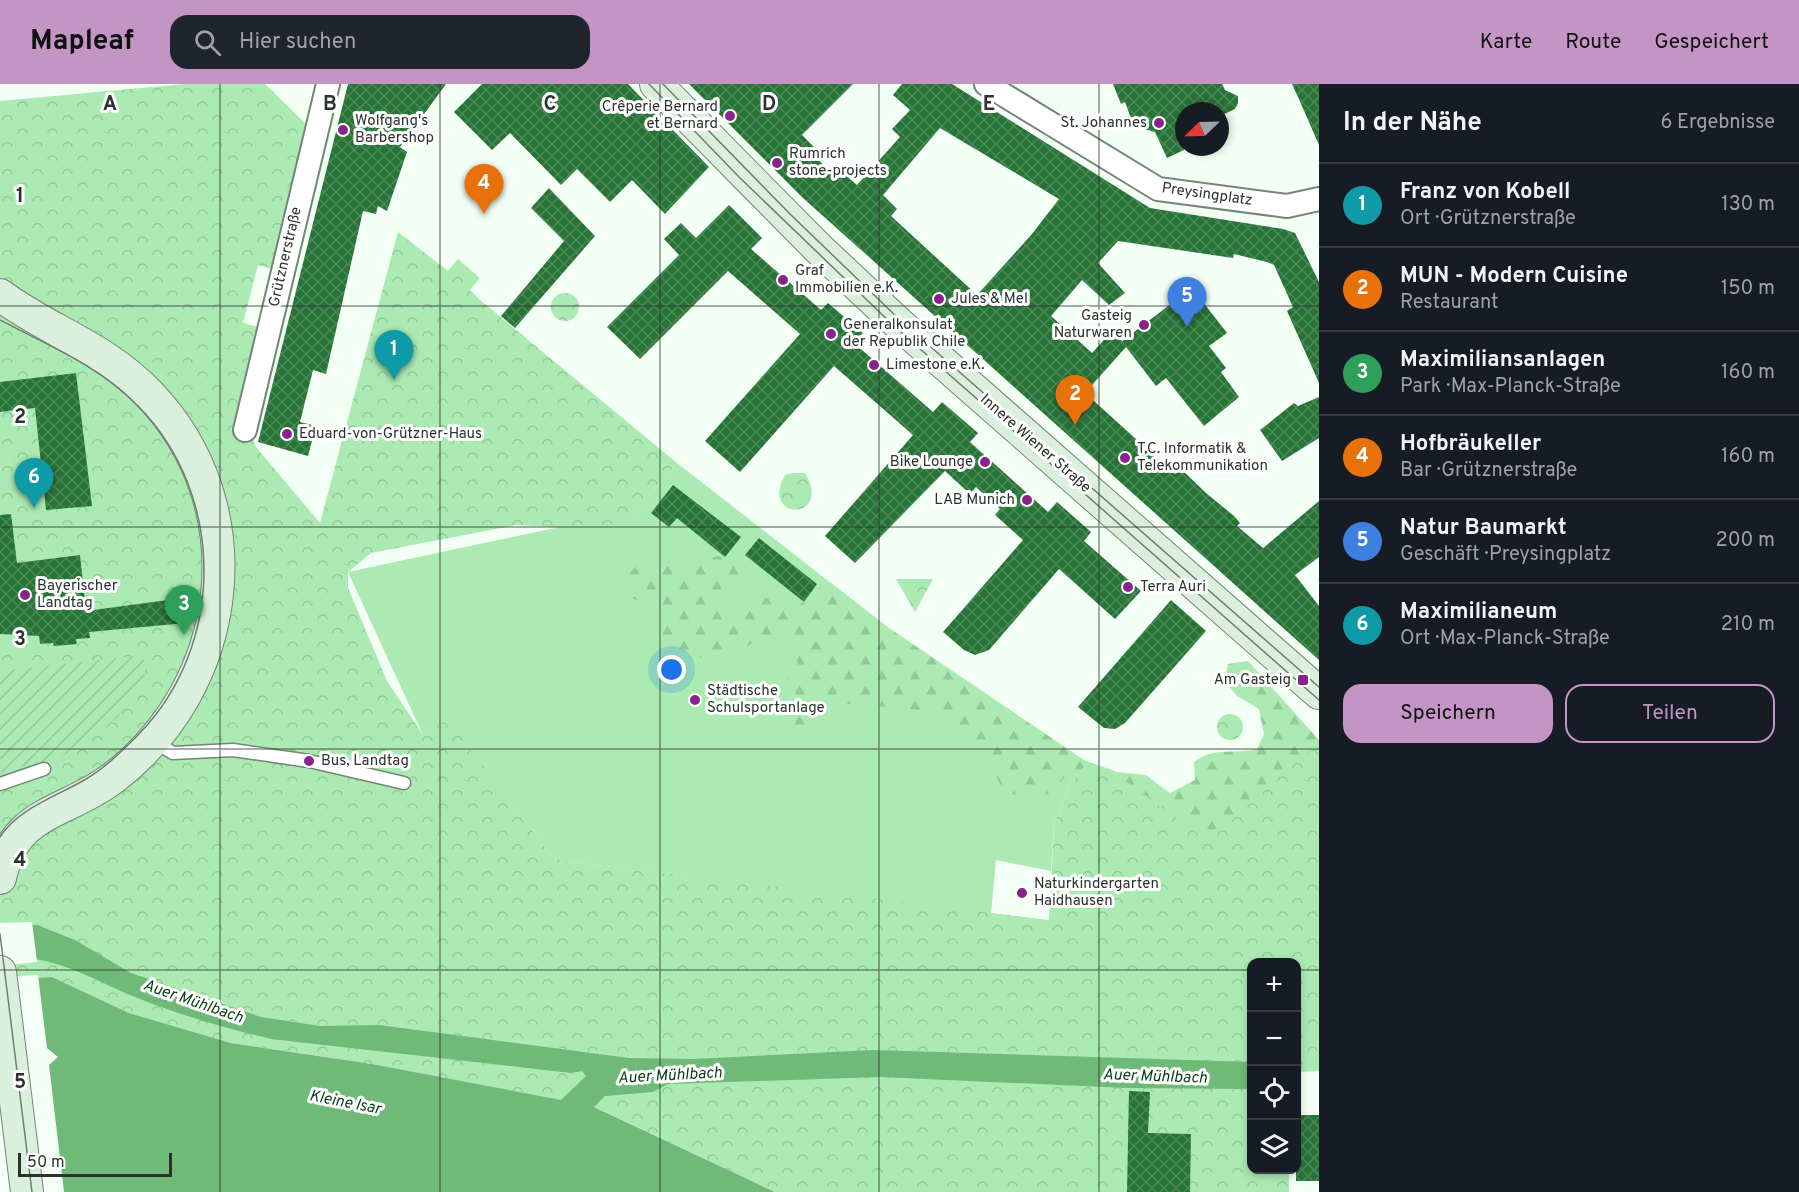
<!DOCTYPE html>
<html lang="de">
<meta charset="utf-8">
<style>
body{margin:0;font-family:Overpass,sans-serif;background:#20242c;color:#f1f3f6}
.controls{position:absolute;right:18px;bottom:18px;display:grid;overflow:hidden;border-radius:12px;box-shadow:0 3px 9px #0003}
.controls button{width:54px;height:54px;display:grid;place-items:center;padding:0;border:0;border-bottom:2px solid #363941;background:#171b24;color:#f1f3f6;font:30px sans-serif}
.compass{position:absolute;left:1175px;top:18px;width:54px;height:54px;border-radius:50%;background:#171b24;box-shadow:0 3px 9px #0003;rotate:247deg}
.scale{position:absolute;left:18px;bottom:15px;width:154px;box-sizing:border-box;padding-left:6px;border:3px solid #2c332c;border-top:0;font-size:16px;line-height:21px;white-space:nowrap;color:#2c332c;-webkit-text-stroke:4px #fff;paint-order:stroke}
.you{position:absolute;left:672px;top:586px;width:21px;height:21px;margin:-15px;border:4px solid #fff;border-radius:50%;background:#1a73e8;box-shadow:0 0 0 9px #1a73e833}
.badge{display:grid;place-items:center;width:39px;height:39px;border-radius:50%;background:#c295c5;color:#fff;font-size:20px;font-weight:700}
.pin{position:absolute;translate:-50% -50px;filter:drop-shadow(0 2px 3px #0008)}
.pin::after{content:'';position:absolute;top:32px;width:21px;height:18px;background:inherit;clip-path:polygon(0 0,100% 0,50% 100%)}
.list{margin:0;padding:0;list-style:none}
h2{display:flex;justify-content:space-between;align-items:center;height:78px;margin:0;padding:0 24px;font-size:26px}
h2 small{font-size:20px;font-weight:400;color:#9ea1a6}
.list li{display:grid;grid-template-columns:39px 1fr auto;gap:18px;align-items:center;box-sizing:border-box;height:84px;padding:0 24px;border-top:2px solid #363941}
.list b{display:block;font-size:22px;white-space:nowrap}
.list p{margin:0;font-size:20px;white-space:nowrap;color:#9ea1a6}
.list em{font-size:20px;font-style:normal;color:#9ea1a6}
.actions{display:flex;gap:12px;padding:18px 24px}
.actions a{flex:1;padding:14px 0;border:2px solid #c295c5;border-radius:18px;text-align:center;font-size:21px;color:#c295c5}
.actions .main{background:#c295c5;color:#111}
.icon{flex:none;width:33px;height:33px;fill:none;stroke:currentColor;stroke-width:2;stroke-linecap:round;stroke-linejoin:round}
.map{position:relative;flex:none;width:1319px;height:1108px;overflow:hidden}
header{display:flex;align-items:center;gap:36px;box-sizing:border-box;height:84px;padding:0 30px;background:#c295c5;color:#111}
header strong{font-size:28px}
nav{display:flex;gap:33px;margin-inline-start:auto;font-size:21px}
.search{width:420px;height:54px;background:#20242c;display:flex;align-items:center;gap:15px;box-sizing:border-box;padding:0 21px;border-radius:18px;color:#9ea1a6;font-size:22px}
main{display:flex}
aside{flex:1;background:#171b24}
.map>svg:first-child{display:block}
.grass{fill:#abeab2}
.forest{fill:url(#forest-firs)}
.park{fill:url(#park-crowns)}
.garden{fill:url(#garden-furrows)}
.water{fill:#6fba79}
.pier{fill:#f3fef4}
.building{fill:url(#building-cross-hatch);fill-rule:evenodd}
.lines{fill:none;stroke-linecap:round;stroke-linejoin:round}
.service-casing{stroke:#758576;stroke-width:15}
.minor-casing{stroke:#758576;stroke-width:26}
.secondary-casing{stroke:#758576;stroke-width:34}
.service{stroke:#fff;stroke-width:12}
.minor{stroke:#fff;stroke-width:22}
.secondary{stroke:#daf0dd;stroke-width:32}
.tram{stroke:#737b73;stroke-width:1.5}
.grid{fill:none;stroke:#2c332c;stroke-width:1.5;stroke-opacity:0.55}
.poi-dot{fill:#88238a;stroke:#fff;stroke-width:2}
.labels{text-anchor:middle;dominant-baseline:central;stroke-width:6;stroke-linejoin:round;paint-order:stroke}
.poi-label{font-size:15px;fill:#2c332c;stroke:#fff;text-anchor:start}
.street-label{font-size:15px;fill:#2c332c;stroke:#fff}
.water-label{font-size:16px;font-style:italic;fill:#063f15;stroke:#fff}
.grid-label{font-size:20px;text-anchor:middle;font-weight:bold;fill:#2c332c;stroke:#fff;stroke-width:6;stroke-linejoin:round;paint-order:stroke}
</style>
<header>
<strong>Mapleaf</strong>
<div class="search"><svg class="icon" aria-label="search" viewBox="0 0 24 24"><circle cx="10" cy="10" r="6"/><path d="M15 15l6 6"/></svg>Hier suchen</div>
<nav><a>Karte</a><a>Route</a><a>Gespeichert</a></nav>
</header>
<main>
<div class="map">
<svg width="1319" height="1108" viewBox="0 0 1319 1108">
<defs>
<pattern id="forest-firs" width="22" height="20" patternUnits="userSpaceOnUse" patternTransform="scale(1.5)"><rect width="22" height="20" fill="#abeab2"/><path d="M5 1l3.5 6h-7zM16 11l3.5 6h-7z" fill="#93c999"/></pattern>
<pattern id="park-crowns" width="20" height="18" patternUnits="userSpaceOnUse" patternTransform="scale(1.5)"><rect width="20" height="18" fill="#abeab2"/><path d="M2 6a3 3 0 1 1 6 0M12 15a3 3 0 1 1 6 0" fill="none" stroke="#93c999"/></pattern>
<pattern id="garden-furrows" width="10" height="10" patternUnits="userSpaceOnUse" patternTransform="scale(1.5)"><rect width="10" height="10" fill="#abeab2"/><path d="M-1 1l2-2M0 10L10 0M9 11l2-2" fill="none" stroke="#93c999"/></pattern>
<pattern id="building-cross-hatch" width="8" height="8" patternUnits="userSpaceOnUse" patternTransform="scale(1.5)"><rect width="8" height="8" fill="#277437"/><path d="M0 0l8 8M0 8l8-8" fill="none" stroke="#4d8859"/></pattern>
</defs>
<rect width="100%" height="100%" fill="#f3fef4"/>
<path class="grass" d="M677,379l209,163 197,141 -12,16 -17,41 -3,47 -55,-11 -5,54 -427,-53 -12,-4 -104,-137 -25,15 -75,-163 273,-58h13z"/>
<path class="forest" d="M718,472l19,4 11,11 -11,18 -15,3 -2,15 33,3 10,-12h8l21,10 20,-10 14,-19 60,47 198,134 33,12 29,3 24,18 25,-13 -1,-18c22,-16 36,-7 63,-13l7,-15 -5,-25 -22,-13 -12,-15 3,-17 20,-3 71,79v11l-55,132 -193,-113 -21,24 -31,2 -16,-6c-11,-23 -38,-64 -62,-74 -20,-8 -44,-8 -65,-10 -23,-1 -32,-5 -54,4l-11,27 -21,2 -7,-20 2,-37 13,-19 -19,-30 -59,24 -47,2 -14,-15v-20l11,-14 -37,-11 -14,-16 18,-18c28,5 55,-2 81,-9z"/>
<path class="park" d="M184,0h81l42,41 -34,144 -15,-4 -15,58 15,4 -18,72 16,48 64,76 78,-291 50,39 10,-12 22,19 -10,12 10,10 197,163 -43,51h-13l-10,16 -95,-5 -145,28 -23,19v16l39,93 36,54 25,-16 104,138 12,4 485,59 5,-96 17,-41 12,-16 44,15 77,56 115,-94v327l-22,1 -1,-110h-44v208h37v22h-514l-178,-84 -225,-44 -141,-21 -102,-30 -77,-36 -52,3v-879z
M551 223a14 14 0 1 1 28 0a14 14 0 1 1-28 0Z
M793,389h12c29,48 -46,49 -20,2z
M896,495h37l-18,33z
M1217 643a13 13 0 1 1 26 0a13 13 0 1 1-26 0Z"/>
<path class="garden" d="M141,571c21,31 -43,83 -69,96 -9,5 -20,9 -30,13l-2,-3 -40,12v-102z"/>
<path class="water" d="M37,841l38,15 56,33 130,44 59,9 59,-1 250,33 64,1 180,-9 378,12v27l-124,-1 -246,-11 -213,7 -15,8 -48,4 -11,11 181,85h-775v-212l52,-3 77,36 102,30 141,21 189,36 25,-24 -4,-5 -11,2 -300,-34c-46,-11 -92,-24 -136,-42 -37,-15 -68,-35 -108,-39l-27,-32z"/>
<path class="pier" d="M32,838l5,40 -37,4v-43z
M38,891l9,73 11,9 -9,8 15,127h-64v-215z"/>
<path class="building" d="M348,0h98l-46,63 7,5 -20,59 -9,-5 -2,8 -13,-3 -37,163 -13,-4 -13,52 16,4 -8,30 -50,-14z
M482,0h146l81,83 -44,47 -33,-34 -22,22 -33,-33 -16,16 -51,-52 -18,17 -38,-38z
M689,0h164l-51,51 13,13 -4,4 25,26 6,-6 15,13 43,-48 -8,-8 18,-19 -17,-15 9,-11h50l198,124 133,21 12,4 24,49v101l-32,-72 6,-4 -19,-42 -7,-3 -33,-8 -1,4 -115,-17 -20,22 27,30 -16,12 -27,-25 -31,36 41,37 20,-22 10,10 70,-53 35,45 -18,13 17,22 -5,4 18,25 -35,29 -38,-48 -10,8 -30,-39 -41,46 90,81 5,-6 26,25 28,23 6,7 -3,3 26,22 56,-47v56l-24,18 24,31v54l-516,-462zM940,44l119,71 -27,35 -55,61 -86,-79 6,-7 -14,-14z
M1113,0h109l3,6 13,6v7l-3,6 -15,7v-5h-36v39l-17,8 -12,-26 -15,-4 -8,-7 -7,-19 -4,2z
M1292,0h27v61l-21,-48z
M549,104l46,48 -80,92 -14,-12 63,-75 -33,-33z
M729,121l33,33 -11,11 70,61 7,-7 35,30 -9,10 79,69 9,-10 36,31 -8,9 78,70 9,-10 34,30 -7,9 57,50 -26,28 -56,-50 -70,81 -14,5 -11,-5 -21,-18 80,-92 -28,-25 5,-6 -24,-22 -6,7 -25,-23 -90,92 -30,-27 88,-101 -79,-69 -94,106 -35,-31 95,-107 -72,-63 -88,88 -33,-32 72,-72 -15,-16 17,-16 15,15z
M76,289l16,133 -46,4 -11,-102 -35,4v-30z
M1319,313v41l-37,23 -22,-31 34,-27 4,3z
M673,401l68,52 -16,20 -48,-39 -8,9 -18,-14z
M11,430l6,49 63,-8 6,56 97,-13 3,25 -97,9 1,6 -14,1 1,5 -23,2 -1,-3 -13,1 -1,-8 -39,-2v-119z
M759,454l58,46 -13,18 -59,-47z
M1171,516l35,31 -81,92 -10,6 -11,-1 -26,-21z
M1129,1007l21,1 -2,41 43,1 -1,58h-63z
M1296,1031h23v66h-23z"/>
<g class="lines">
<g class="service-casing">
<path id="service" d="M153,657l20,12 60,-3 76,11 95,22
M0,700l44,-15"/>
</g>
<g class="minor-casing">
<path id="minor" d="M986,0l172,105 129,17 32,-7
M245,346l83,-346"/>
</g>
<g class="secondary-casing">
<path id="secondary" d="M656,0l161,163 81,76 421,370
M0,211c50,37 105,52 150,100 107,113 84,291 -37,383 -49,37 -99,32 -113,100
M0,888l27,220"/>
</g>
<use href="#service" class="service"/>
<use href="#minor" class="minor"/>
<use href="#secondary" class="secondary"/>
<path class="tram" d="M649,0l91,94 154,148 425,374
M663,0l127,130 110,106 419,367
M0,236c49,26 98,45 138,86 88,89 88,240 0,329 -16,16 -33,33 -52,44 -28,17 -68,29 -86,58
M0,850l32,258"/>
</g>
<path class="grid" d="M220,0v1108M440,0v1108M660,0v1108M879,0v1108M1099,0v1108M0,222h1319M0,443h1319M0,665h1319M0,886h1252M1296,886h23"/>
<g class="poi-dot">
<circle cx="730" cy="32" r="6"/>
<circle cx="1159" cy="39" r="6"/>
<circle cx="343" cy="46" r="6"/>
<circle cx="777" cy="79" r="6"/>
<circle cx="783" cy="196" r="6"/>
<circle cx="939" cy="215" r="6"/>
<circle cx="1144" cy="241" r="6"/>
<circle cx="831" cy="250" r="6"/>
<circle cx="874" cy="281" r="6"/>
<circle cx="287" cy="350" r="6"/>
<circle cx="1125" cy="374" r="6"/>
<circle cx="985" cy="378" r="6"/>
<circle cx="1027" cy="416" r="6"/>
<circle cx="1128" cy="503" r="6"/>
<circle cx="25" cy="511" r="6"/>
<rect x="1297" y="590" width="12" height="12" rx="3"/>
<circle cx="695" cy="616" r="6"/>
<circle cx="309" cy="677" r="6"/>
<circle cx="1022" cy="809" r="6"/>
</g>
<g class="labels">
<g class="poi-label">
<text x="718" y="23" text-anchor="end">Crêperie Bernard<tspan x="718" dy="17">et Bernard</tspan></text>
<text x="355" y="37">Wolfgang's<tspan x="355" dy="17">Barbershop</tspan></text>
<text x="1147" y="39" text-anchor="end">St. Johannes</text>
<text x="789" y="70">Rumrich<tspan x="789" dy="17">stone-projects</tspan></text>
<text x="795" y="187">Graf<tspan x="795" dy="17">Immobilien e.K.</tspan></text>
<text x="951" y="215">Jules &amp; Mel</text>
<text x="1132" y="232" text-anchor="end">Gasteig<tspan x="1132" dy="17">Naturwaren</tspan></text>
<text x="843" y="241">Generalkonsulat<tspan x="843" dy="17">der Republik Chile</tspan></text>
<text x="886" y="281">Limestone e.K.</text>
<text x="299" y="350">Eduard-von-Grützner-Haus</text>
<text x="1137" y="365">T.C. Informatik &amp;<tspan x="1137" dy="17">Telekommunikation</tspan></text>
<text x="973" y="378" text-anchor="end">Bike Lounge</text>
<text x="1015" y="416" text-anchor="end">LAB Munich</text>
<text x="37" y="502">Bayerischer<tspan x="37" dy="17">Landtag</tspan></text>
<text x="1140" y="503">Terra Auri</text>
<text x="1291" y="596" text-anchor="end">Am Gasteig</text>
<text x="707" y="607">Städtische<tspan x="707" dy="17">Schulsportanlage</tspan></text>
<text x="321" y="677">Bus, Landtag</text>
<text x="1034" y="800">Naturkindergarten<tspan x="1034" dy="17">Haidhausen</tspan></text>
</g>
<g class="street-label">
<text transform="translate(1207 111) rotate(8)">Preysingplatz</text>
<text transform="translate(286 173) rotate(-77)">Grütznerstraße</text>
<text transform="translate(1035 360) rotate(41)">Innere Wiener Straße</text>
</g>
<g class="water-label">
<text transform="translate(193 918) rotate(19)">Auer Mühlbach</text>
<text transform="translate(670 992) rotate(-3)">Auer Mühlbach</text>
<text transform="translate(1155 993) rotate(2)">Auer Mühlbach</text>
<text transform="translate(345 1019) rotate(11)">Kleine Isar</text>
</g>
</g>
<g class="grid-label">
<text x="110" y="26">A</text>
<text x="330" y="26">B</text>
<text x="550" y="26">C</text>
<text x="769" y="26">D</text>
<text x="989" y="26">E</text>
<text x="20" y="118">1</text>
<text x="20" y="339">2</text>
<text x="20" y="561">3</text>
<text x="20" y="782">4</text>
<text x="20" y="1004">5</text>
</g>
</svg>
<div class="controls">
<button>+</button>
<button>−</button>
<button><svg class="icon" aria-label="locate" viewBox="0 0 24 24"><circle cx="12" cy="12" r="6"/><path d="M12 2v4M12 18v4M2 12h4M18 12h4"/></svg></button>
<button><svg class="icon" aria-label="layers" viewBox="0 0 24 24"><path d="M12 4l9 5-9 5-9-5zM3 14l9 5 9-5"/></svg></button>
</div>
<svg class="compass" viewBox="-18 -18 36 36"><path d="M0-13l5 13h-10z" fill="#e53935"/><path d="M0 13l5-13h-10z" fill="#9ea1a6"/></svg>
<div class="scale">50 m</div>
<div class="you"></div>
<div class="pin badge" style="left:394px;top:296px;background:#0f9aa8">1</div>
<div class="pin badge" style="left:1075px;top:341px;background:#e8710a">2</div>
<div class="pin badge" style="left:184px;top:551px;background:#2e9e5b">3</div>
<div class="pin badge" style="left:484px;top:130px;background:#e8710a">4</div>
<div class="pin badge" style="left:1187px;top:243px;background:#3f7fe0">5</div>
<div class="pin badge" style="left:34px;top:424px;background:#0f9aa8">6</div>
</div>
<aside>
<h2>In der Nähe<small>6 Ergebnisse</small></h2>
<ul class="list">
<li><span class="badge" style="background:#0f9aa8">1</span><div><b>Franz von Kobell</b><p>Ort · Grütznerstraße</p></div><em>130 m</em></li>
<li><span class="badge" style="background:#e8710a">2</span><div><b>MUN - Modern Cuisine</b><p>Restaurant</p></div><em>150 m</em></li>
<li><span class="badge" style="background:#2e9e5b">3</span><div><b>Maximiliansanlagen</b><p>Park · Max-Planck-Straße</p></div><em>160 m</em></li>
<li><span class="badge" style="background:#e8710a">4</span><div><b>Hofbräukeller</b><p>Bar · Grütznerstraße</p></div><em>160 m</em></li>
<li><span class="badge" style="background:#3f7fe0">5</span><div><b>Natur Baumarkt</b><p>Geschäft · Preysingplatz</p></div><em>200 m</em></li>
<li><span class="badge" style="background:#0f9aa8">6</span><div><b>Maximilianeum</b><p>Ort · Max-Planck-Straße</p></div><em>210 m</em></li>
</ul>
<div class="actions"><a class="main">Speichern</a><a>Teilen</a></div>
</aside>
</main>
